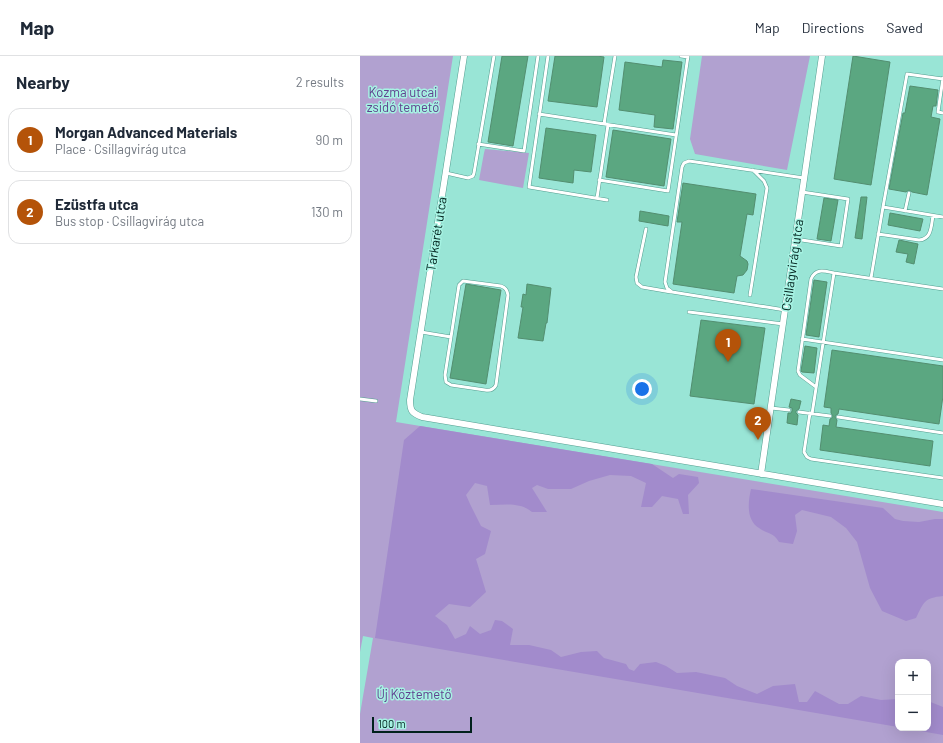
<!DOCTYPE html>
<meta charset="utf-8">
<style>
body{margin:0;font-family:Barlow,sans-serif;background:#f2f2f3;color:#1f2937}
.controls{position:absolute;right:12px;bottom:12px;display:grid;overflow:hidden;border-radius:8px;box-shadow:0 4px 16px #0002}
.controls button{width:36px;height:36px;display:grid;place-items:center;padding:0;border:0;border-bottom:1px solid #e0e1e3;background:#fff;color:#1f2937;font:20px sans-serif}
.scale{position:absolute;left:12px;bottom:10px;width:100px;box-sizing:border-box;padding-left:4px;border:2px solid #01211c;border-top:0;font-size:11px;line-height:14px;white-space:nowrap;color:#01211c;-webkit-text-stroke:3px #a6f3e3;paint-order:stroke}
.you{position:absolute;left:282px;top:333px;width:14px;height:14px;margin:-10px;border:3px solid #fff;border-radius:50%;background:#1a73e8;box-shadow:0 0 0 6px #1a73e833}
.badge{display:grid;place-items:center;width:26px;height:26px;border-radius:50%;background:#b45309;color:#fff;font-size:13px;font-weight:700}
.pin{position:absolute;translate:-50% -33px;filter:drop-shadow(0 1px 2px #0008)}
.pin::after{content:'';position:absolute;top:21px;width:14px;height:12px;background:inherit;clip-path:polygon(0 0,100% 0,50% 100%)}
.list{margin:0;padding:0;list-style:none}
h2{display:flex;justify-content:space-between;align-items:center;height:52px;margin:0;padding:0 16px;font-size:17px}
h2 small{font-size:13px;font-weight:400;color:#747a83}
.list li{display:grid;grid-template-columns:26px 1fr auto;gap:12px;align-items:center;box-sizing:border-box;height:64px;margin:0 8px 8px;padding:0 8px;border:1px solid #e0e1e3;border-radius:12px}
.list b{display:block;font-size:15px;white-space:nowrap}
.list p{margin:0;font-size:13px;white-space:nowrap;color:#747a83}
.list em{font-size:13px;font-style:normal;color:#747a83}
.map{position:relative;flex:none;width:583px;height:687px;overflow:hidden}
header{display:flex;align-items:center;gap:24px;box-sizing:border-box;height:56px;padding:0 20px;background:#fff;border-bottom:1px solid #e0e1e3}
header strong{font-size:19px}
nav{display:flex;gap:22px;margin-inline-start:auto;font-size:14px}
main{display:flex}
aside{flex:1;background:#fff}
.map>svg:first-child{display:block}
.green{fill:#b1a1d0;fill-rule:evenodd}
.forest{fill:#a28bcc}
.building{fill:#5ba781;stroke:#538e70}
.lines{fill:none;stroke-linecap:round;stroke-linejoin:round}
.service-casing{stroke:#529d8f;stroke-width:4}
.minor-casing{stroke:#529d8f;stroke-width:7}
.service{stroke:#fff;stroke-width:3}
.minor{stroke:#fff;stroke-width:6}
.labels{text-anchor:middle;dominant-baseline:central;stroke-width:3;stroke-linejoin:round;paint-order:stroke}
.park-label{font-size:13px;fill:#60408e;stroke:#a6f3e3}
.street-label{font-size:13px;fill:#01211c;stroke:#a6f3e3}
</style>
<header>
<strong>Map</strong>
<nav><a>Map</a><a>Directions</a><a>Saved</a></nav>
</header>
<main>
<aside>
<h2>Nearby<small>2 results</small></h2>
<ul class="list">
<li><span class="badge">1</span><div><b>Morgan Advanced Materials</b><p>Place · Csillagvirág utca</p></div><em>90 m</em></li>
<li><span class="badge">2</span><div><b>Ezüstfa utca</b><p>Bus stop · Csillagvirág utca</p></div><em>130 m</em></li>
</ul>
</aside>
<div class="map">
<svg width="583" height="687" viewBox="0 0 583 687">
<rect width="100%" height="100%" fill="#99e5d6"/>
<path class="green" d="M0,0h93l-57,366 547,90v231h-583v-29l13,-76 -10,-2 -3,16zM538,606h30v66h-30z
M342,0h108l-23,114 -92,-16 -5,-15z
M125,93l44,4 -6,35 -44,-8 5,-27z"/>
<path class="forest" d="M60,370l232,38 21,14 6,-4 19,3 1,6 -11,12 1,19h-6l-5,-15 -16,-3 -10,11h-11l5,-24 -15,-7 -21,-1 -21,6 -18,8h-23l-11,-4 -5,3 15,24h-15c-12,-10 -27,-7 -42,-7l-3,-19 -12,-3 -9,12 4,9 11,22 10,5 -6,23 -9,5 10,33 -16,15 -21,-3 -14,12 12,9 8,14 11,-5 4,-8 10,8 11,-4 4,-10 7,1 11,8 -3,16h19l22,5 10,7 20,-5 16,-1 7,7 22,6 3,5 5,2 6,-7 16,-2 10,4 11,7 19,-1 29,6 12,8 20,8 16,-8 22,-2 4,18h8l8,-11 24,13h9l13,-8 20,4 17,-1v28l-523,-89 29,-198z
M391,433l132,19 12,11 8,2 16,1 16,-3h8v77c-19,2 -19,6 -27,22l-10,3 -24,-10 -12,-23 -13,-46 -11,-14 -15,-11 -29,-7 -7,5 2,16 -4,13 -14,-2c-7,-11 -11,-7 -20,-14 -13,-8 -11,-26 -8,-39z
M568,645l15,6v28l-39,-7h24z"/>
<path class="building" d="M142,0h26l-15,90 -25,-4z
M195,0h42l7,1 -7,50 -49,-6z
M493,0l37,6 -19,123 -37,-6z
M303,4l19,2 -9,67 -19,-2 1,-12 -36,-5 6,-48 37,5z
M550,30l28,4 -2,16h-3l-2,11 9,2 -13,76 -15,-3 -3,-2 -3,2 -17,-3 14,-76h2z
M186,72l50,7 -5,37 -17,-2 -1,13 -34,-5z
M253,74l58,9 -7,47 -58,-9z
M323,127l73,11 -3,21 -6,-1 -7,42 7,5 1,3 -1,6 -4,5 -6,1 -3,17 -61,-9 9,-62h-5z
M501,141h6l-5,42 -7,-1z
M464,142l14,2 -7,41 -14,-2z
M280,155l29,5 -1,10 -29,-5z
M530,157l33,6 -3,12 -32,-6z
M539,184l19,4 -4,20 -8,-2 2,-8 -12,-2z
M454,224l13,2 -8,55 -13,-2z
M106,228l35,6 -15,94 -36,-6z
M167,228l24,4 -4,35h-1l-3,18 -25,-3 5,-31h-2l2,-13 3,1z
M341,264l64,8 -11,76 -64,-8z
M445,290l12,2 -3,25 -12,-1 -1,-1z
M472,294l111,16v30l-4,28 -100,-15 -1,5 -2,1 -1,2 2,3 -1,7 97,14 -3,25 -110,-16 3,-25 6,1 1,-7 2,-1 1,-2 -2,-3v-5l-7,-1z
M431,343l10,2 -2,8 -3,2v2l2,2 -1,10 -10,-2 1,-10h3l1,-2v-3l-3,-1z"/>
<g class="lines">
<g class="service-casing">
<path id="service" d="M188,0l-19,131 78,13
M321,0l7,1
M583,22l-5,34 5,1
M179,58l137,21
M244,68l11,-68
M118,88l46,7 14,-95
M86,117l22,5 5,-2 1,-3 20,-117
M239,124l69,11 20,-135
M237,142l11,-73
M523,151l60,10
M545,155l4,-18
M286,173l-10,48 1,6 5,4 29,5
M518,178l41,6c13,-1 12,-14 14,-24
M435,183l46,7 7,-47 -46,-7
M511,222l12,-71 24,-133 36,5
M390,239l17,-107 -3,-7 -11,-11
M425,254l-113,-18 -5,-4 -2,-6 17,-115 2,-4 5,-2 115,17
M329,256l94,12
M61,276l30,5 8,-52 4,-4 38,5c5,2 6,4 7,9l-12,90c-2,4 -6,6 -11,5l-34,-5 -5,-3 -1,-7 6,-38
M442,283l141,21
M456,331l-16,-12 -2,-4 13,-92c5,-11 13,-8 23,-6
M0,343l16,2
M411,352l18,2
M439,356l31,4
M450,357l-6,39 3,5 4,2 132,19
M452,358l22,-141 109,16
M478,361l105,16"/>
</g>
<g class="minor-casing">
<path id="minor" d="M104,0l-54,344c0,11 2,13 12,17l521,87
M401,418l61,-418"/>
</g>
<use href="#service" class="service"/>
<use href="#minor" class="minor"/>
</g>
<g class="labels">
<g class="park-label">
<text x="43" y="36">Kozma utcai<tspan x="43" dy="15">zsidó temető</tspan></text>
<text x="54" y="638">Új Köztemető</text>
</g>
<g class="street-label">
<text transform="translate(76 178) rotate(-81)">Tarkarét utca</text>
<text transform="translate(432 209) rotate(-82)">Csillagvirág utca</text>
</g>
</g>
</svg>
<div class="controls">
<button>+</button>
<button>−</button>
</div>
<div class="scale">100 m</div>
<div class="you"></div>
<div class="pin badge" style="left:368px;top:306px">1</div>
<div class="pin badge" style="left:398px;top:384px">2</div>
</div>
</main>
